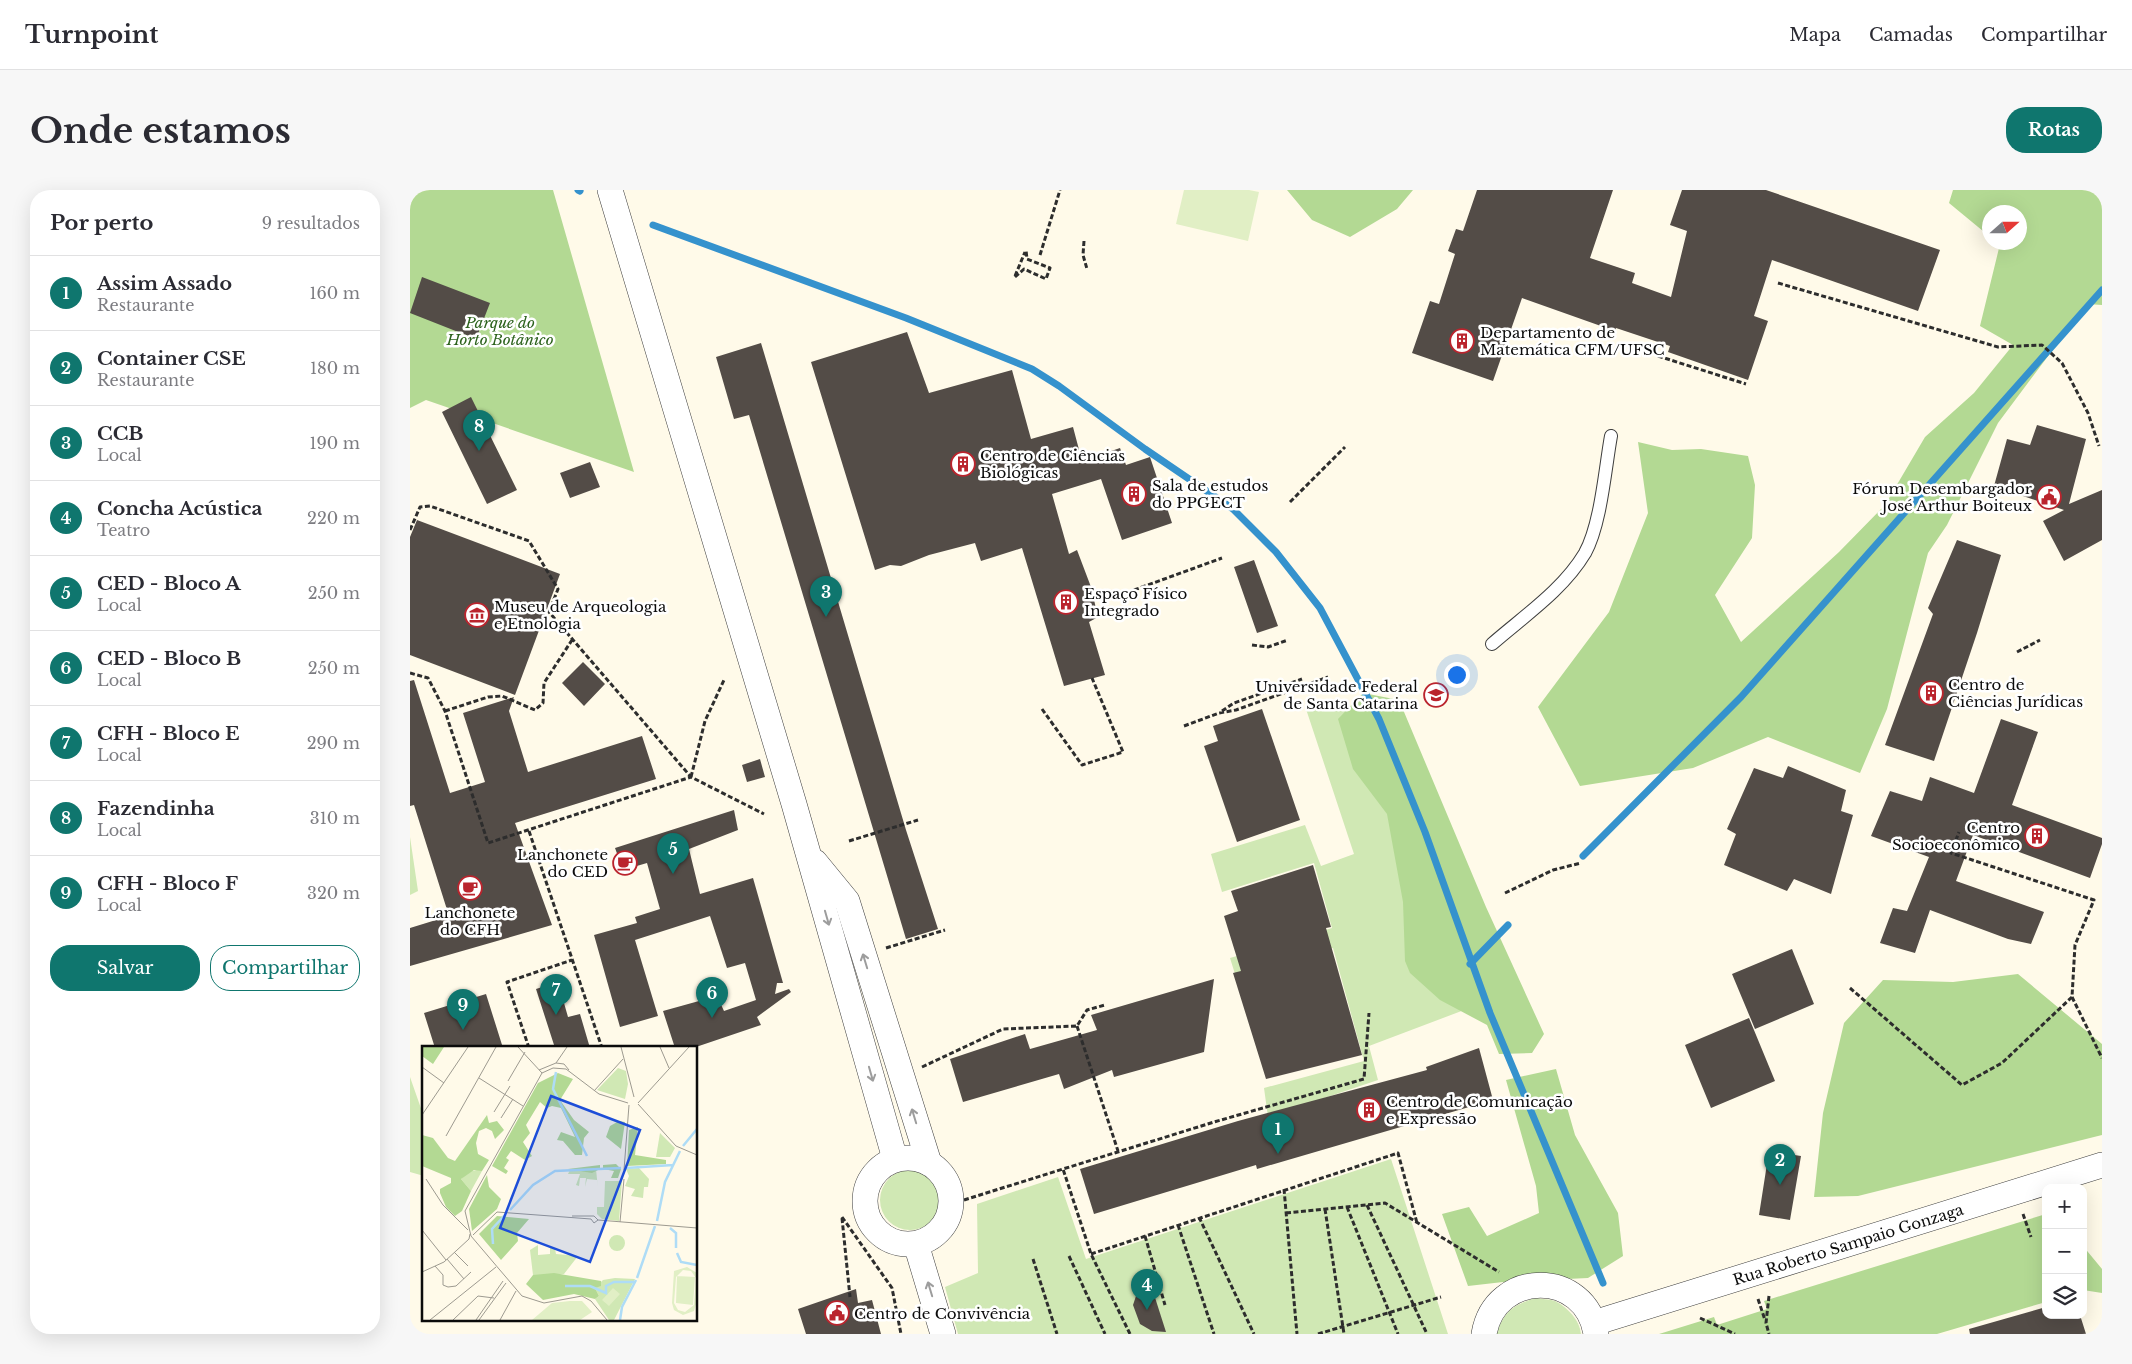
<!DOCTYPE html>
<html lang="pt">
<meta charset="utf-8">
<style>
body{margin:0;font-family:"Libre Baskerville",serif;background:#f7f7f7;color:#2b2b33}
.controls{position:absolute;right:15px;bottom:15px;display:grid;overflow:hidden;border-radius:10px;box-shadow:0 5px 20px #0002}
.controls button{width:45px;height:45px;display:grid;place-items:center;padding:0;border:0;border-bottom:1px solid #e1e1e2;background:#fff;color:#2b2b33;font:25px sans-serif}
.compass{position:absolute;left:1572px;top:15px;width:45px;height:45px;border-radius:50%;background:#fff;box-shadow:0 5px 20px #0002;rotate:69deg}
.you{position:absolute;left:1046px;top:484px;width:18px;height:18px;margin:-12px;border:4px solid #fff;border-radius:50%;background:#1a73e8;box-shadow:0 0 0 8px #1a73e833}
.badge{display:grid;place-items:center;width:32px;height:32px;border-radius:50%;background:#0f766e;color:#fff;font-size:16px;font-weight:700}
.pin{position:absolute;translate:-50% -41px;filter:drop-shadow(0 1px 2px #0008)}
.pin::after{content:'';position:absolute;top:26px;width:18px;height:15px;background:inherit;clip-path:polygon(0 0,100% 0,50% 100%)}
.list{margin:0;padding:0;list-style:none}
h2{display:flex;justify-content:space-between;align-items:center;height:65px;margin:0;padding:0 20px;font-size:21px}
h2 small{font-size:16px;font-weight:400;color:#7c7c81}
.list li{display:grid;grid-template-columns:32px 1fr auto;gap:15px;align-items:center;box-sizing:border-box;height:75px;padding:0 20px;border-top:1px solid #e1e1e2}
.list b{display:block;font-size:19px;white-space:nowrap}
.list p{margin:0;font-size:16px;white-space:nowrap;color:#7c7c81}
.list em{font-size:16px;font-style:normal;color:#7c7c81}
.actions{display:flex;gap:10px;padding:15px 20px}
.actions a{flex:1;padding:11px 0;border:1px solid #0f766e;border-radius:20px;text-align:center;font-size:18px;color:#0f766e}
.actions .main{background:#0f766e;color:#fff}
.icon{flex:none;width:28px;height:28px;fill:none;stroke:currentColor;stroke-width:2;stroke-linecap:round;stroke-linejoin:round}
.map{position:relative;flex:none;width:1692px;height:1144px;overflow:hidden;border-radius:20px}
header{display:flex;align-items:center;gap:30px;box-sizing:border-box;height:70px;padding:0 25px;background:#fff;border-bottom:1px solid #e1e1e2}
header strong{font-size:24px}
nav{display:flex;gap:28px;margin-inline-start:auto;font-size:18px}
.intro{display:flex;align-items:center;justify-content:space-between;box-sizing:border-box;height:120px;padding:0 30px}
h1{margin:0;font-size:35px}
.button{padding:12px 22px;border-radius:20px;background:#0f766e;color:#fff;font-size:18px;font-weight:700}
main{display:flex;gap:30px;padding:0 30px}
aside{flex:1;background:#fff;border-radius:20px;box-shadow:0 5px 20px #0002}
.map>svg:first-child{display:block}
.green{fill:#d0e8b4}
.forest{fill:#b3d993}
.pitch{fill:#e1efc5}
.lines{fill:none;stroke-linecap:round;stroke-linejoin:round}
.stream{stroke:#3592cd;stroke-width:7}
.building{fill:#534c47}
.lane-casing{stroke:#3e3e3e;stroke-width:14}
.street-casing{stroke:#3e3e3e;stroke-width:26}
.path{stroke:#2d2d2d;stroke-width:3;stroke-dasharray:5 2.5;stroke-linecap:butt}
.lane{stroke:#fff;stroke-width:12}
.street{stroke:#fff;stroke-width:25}
.oneway{stroke:#9d9d9d}
.labels{text-anchor:middle;dominant-baseline:central;stroke-width:5;stroke-linejoin:round;paint-order:stroke}
.park-label{font-size:15px;font-style:italic;fill:#2c621c;stroke:#fff}
.poi-label{font-size:15px;fill:#0b0b0b;stroke:#fff;text-anchor:start}
.street-label{font-size:15px;fill:#0b0b0b;stroke:#fff}
.inset-river{fill:none;stroke:#aedcf6;stroke-width:2.5}
.inset-road{fill:none;stroke:#9d9a90;stroke-width:1}
.view{fill:#1d4ed8;fill-opacity:0.15;stroke:#1d4ed8;stroke-width:2.5}
.inset-edge{fill:none;stroke:#0b0b0b;stroke-width:2.5}
</style>
<header>
<strong>Turnpoint</strong>
<nav><a>Mapa</a><a>Camadas</a><a>Compartilhar</a></nav>
</header>
<div class="intro"><h1>Onde estamos</h1><a class="button">Rotas</a></div>
<main>
<aside>
<h2>Por perto<small>9 resultados</small></h2>
<ul class="list">
<li><span class="badge">1</span><div><b>Assim Assado</b><p>Restaurante</p></div><em>160 m</em></li>
<li><span class="badge">2</span><div><b>Container CSE</b><p>Restaurante</p></div><em>180 m</em></li>
<li><span class="badge">3</span><div><b>CCB</b><p>Local</p></div><em>190 m</em></li>
<li><span class="badge">4</span><div><b>Concha Acústica</b><p>Teatro</p></div><em>220 m</em></li>
<li><span class="badge">5</span><div><b>CED - Bloco A</b><p>Local</p></div><em>250 m</em></li>
<li><span class="badge">6</span><div><b>CED - Bloco B</b><p>Local</p></div><em>250 m</em></li>
<li><span class="badge">7</span><div><b>CFH - Bloco E</b><p>Local</p></div><em>290 m</em></li>
<li><span class="badge">8</span><div><b>Fazendinha</b><p>Local</p></div><em>310 m</em></li>
<li><span class="badge">9</span><div><b>CFH - Bloco F</b><p>Local</p></div><em>320 m</em></li>
</ul>
<div class="actions"><a class="main">Salvar</a><a>Compartilhar</a></div>
</aside>
<div class="map">
<svg width="1692" height="1144" viewBox="0 0 1692 1144">
<rect width="100%" height="100%" fill="#fffae9"/>
<path class="green" d="M917,513l14,1 14,11 125,289 -111,42 9,34 -110,37 -4,-29 100,-27 -31,-113 -98,26 -5,-16 102,-30 -18,-65 -92,29 -11,-38 94,-29 16,41 33,-12 -48,-145z
M0,647l8,54 -8,4z
M0,887l14,40v59l-14,-4z
M981,969l57,175h-490l-13,-47 33,-14 -1,-69 81,-27 28,82z
M470 1010a30 30 0 1 1 60 0a30 30 0 1 1-60 0Z
M1125,1108c6,1 14,1 20,3 12,6 25,19 26,33h-85c9,-23 16,-28 39,-36z"/>
<path class="forest" d="M0,0h143l81,282 -208,-72 -16,8z
M877,0h126l-16,19 -47,28 -38,-17z
M1543,0h149v115l-15,-1 -89,119 -51,102 -19,28 -41,156 -27,64 -92,-36 -75,31 -113,18 -42,-79 71,-95 39,-99 -10,-71 34,8 29,-1 47,7 7,29 -3,53 -37,57 26,47 98,-90 46,-47 40,-68 49,-44 39,-48 -33,-19 20,-82 -2,-1 22,-1v-30h-30l-1,24 -40,-33z
M953,503l36,7 87,207 58,127 -12,19 -33,1 -12,-29 -47,-25 -30,-27 -5,-12 -2,-59 -16,-88 -34,-45 -15,-50z
M1608,784l84,70v91l-244,61 -44,1 9,-84 21,-90 39,-43 70,2z
M1146,879l19,66 43,78 5,43 -35,22 -85,4 -35,4 -26,-72 27,-7 18,29 52,-23 -3,-27 -30,-106z
M1636,1024v88l-109,32h-278l55,-17 3,8 50,-16 -3,-8z
M1673,1056l19,23v24l-19,-3z"/>
<path class="pitch" d="M774,0h65l10,2 -11,49 -72,-17z"/>
<g class="lines">
<path class="stream" d="M168,0l2,1
M243,35l253,93 126,51 27,17 86,63 88,60 43,43 44,56 59,111 46,113 65,181 113,270
M1173,666l158,-159 361,-407
M1060,774l38,-39"/>
</g>
<path class="building" d="M1067,0h136l-23,68 45,15 -3,10 39,14 16,-66 -17,-6 12,-35h84l174,60 -22,61 -146,-51 -18,56 14,5 -20,59 -80,-28 2,-6 -54,-18 -1,3 -93,-33 -29,83 -81,-28 18,-52 9,3 16,-50 -7,-3 8,-22 7,2z
M12,87l68,26 -14,36 -66,-26z
M497,142l22,61 83,-23 19,69 42,-12 9,34 38,-13 6,17 24,-8 22,66 -50,17 -21,-61 -49,15 17,60 8,-4 14,37 7,30 -9,5 16,53 -41,11 -42,-138 -41,13 -6,-18 -46,12 -28,11 -11,-1 -15,5 -64,-208z
M351,153l145,487 32,99 -32,10 -157,-524 -15,4 -18,-62z
M61,207l46,93 -30,14 -45,-92z
M1627,235l49,14 -17,65 33,-14v50l-38,21 -21,-40 21,-11 -70,-24 13,-47 23,6z
M180,272l10,25 -30,11 -10,-25z
M7,330l143,54 -45,121 -105,-40v-118z
M1547,350l44,15 -24,78 -43,128 -49,-16 48,-131 -5,-6z
M844,370l24,66 -21,7 -23,-66z
M173,472l22,22 -21,22 -22,-23z
M4,490l36,113 35,-11 -22,-69 51,-16 -5,14 19,61 114,-36 14,43 -141,44 37,102 -142,41v-38l39,-12 -35,-111 -4,1v-125z
M852,519l38,111 -63,22 -33,-96 14,-5 -5,-15z
M1591,529l37,13 -26,73 90,33v6l-12,34 -117,-43 -17,46 88,31 -13,32 -23,-5 -78,-29 -15,43 -35,-10 13,-35 14,3 22,-54 -58,-21 19,-45 32,10 8,-24 44,16z
M350,569l5,18 -18,5 -5,-17z
M1378,576l58,24 -5,21 12,4 -22,79 -37,-15 -7,12 -63,-26 12,-31 -9,-5 27,-61 29,10z
M324,620l4,20 -49,19 11,45 53,-16 30,105h-6l-2,11 14,-5 2,3 -34,25 4,8 -68,23h-18l-12,-37 54,-15 7,15 32,-11 -11,-37 -18,5 -17,-52 -75,24 23,76 -38,11 -26,-92 43,-12 -2,-6 25,-8 -13,-46 -24,7 -8,-22z
M903,675l18,62 -5,1 36,127 -96,24 -33,-106 8,-2 -17,-55 14,-5 -7,-20z
M1382,759l22,55 -59,25 -23,-55z
M804,789l-10,73 -90,25 -2,-7 -48,19 -5,-15 -96,28 -13,-43 75,-25 5,15 67,-19 -6,-15z
M148,792l10,35 12,-3 10,34h-35l-19,-59z
M76,804l17,54h-68l-11,-35z
M1339,828l26,63 -64,27 -26,-63z
M1069,858l14,52 -236,69 -1,-4 -162,49 -14,-45 158,-48 189,-51 -1,-3z
M1359,961l32,5 -11,64 -31,-5z
M741,1095l15,47 -14,-1 -12,-7 -7,-19 3,-9z
M446,1099l2,14 14,-3 9,34h-75l-8,-25z
M1636,1117v8h34l6,19h-116l-1,-5z"/>
<g class="lines">
<g class="lane-casing">
<path id="lane" d="M1082,454c32,-28 71,-54 93,-91 16,-29 20,-84 26,-117"/>
</g>
<g class="street-casing">
<g id="street">
<path d="M200,0l184,614 101,355"/>
<path d="M405,672l32,39 82,262"/>
<circle cx="498" cy="1011" r="43"/>
<path d="M506,1054l27,90"/>
<path id="s1" d="M1184,1133l508,-158"/>
<path d="M1074,1144c11,-65 102,-65 112,0"/>
</g>
</g>
<path class="path" d="M674,51l-1,14 4,14
M630,65l20,-65
M605,86l10,-24
M605,87l9,-8 22,10 4,-11 -23,-9 -1,-9
M1368,93l220,64 44,-2 20,18 26,50 11,33
M1248,166l88,28
M880,312l55,-55
M0,340l10,-23 10,-1 99,35 29,48 -9,23 142,165 73,37
M724,400l88,-32
M842,455l16,2 20,-7
M1607,462l23,-12
M0,483l18,5 17,33 43,132 203,-66
M632,519l40,56 41,-13 -31,-74
M35,521l43,-14 14,-1 33,14 8,-7 1,-20 28,-43
M812,521l12,-8 68,-24
M774,536l35,-13 17,-3 92,-33
M281,587l14,-56 19,-41
M119,641l73,217
M439,651l69,-21
M1095,703l48,-23 28,-7
M476,758l59,-18
M1440,798l112,97 40,-22 70,-66 3,-52 19,-45 -143,-47 8,-21
M1662,807l30,61
M667,836l41,125
M119,858l-22,-66 65,-22
M512,877l81,-38 74,-3 10,-16 18,-5
M874,999l13,145
M554,1010l99,-31
M957,1015l60,129
M937,1017l51,127
M915,1019l19,125
M876,1023l99,-10 114,69
M1613,1024l8,23
M432,1027l50,71 9,46
M789,1027l55,117
M432,1028l8,79
M768,1035l36,109
M735,1046l20,69
M681,1064l307,-101 19,70
M659,1066l36,78
M623,1069l24,75
M1359,1106l-3,27 3,11
M1348,1109l7,21
M1290,1128l35,16
M720,1144l-39,-80 -28,-85 151,-47 150,-43 5,-66
M908,1144l123,-37"/>
<use href="#lane" class="lane"/>
<use href="#street" class="street"/>
</g>
<defs><path id="oneway-shaft" d="M-6 0H5M1.5-3L5.5 0L1.5 3" fill="none" stroke-width="1.6" stroke-linecap="round" stroke-linejoin="round" transform="scale(1.25)"/></defs>
<g class="oneway">
<use href="#oneway-shaft" transform="translate(417 728) rotate(74)"/>
<use href="#oneway-shaft" transform="translate(455 771) rotate(-107)"/>
<use href="#oneway-shaft" transform="translate(461 884) rotate(74)"/>
<use href="#oneway-shaft" transform="translate(504 926) rotate(-107)"/>
<use href="#oneway-shaft" transform="translate(520 1099) rotate(-107)"/>
</g>
<defs>
<g id="building-ring" transform="scale(1.25)"><circle r="9.5" fill="#fff" stroke="#ba242d" stroke-width="1.5"/><path d="M-4-6H4V6H1V3H-1V6H-4ZM-2.5-4.3h1.7v1.8h-1.7ZM.8-4.3h1.7v1.8H.8ZM-2.5-1h1.7V.8h-1.7ZM.8-1h1.7V.8H.8Z" fill="#ba242d"/></g>
<g id="civic-ring" transform="scale(1.25)"><circle r="9.5" fill="#fff" stroke="#ba242d" stroke-width="1.5"/><path d="M-.6-6.5H3V-4.5H.6V-3L4-1V1h2V6H-6V1h2V-1L-.6-3ZM-1.2 2.5V6h2.4V2.5Z" fill="#ba242d"/></g>
<g id="museum-ring" transform="scale(1.25)"><circle r="9.5" fill="#fff" stroke="#ba242d" stroke-width="1.5"/><path d="M0-6L6-3V-2H-6V-3ZM-5-1h2V3h-2ZM-1-1h2V3h-2ZM3-1h2V3H3ZM-6 4H6V6H-6Z" fill="#ba242d"/></g>
<g id="university-ring" transform="scale(1.25)"><circle r="9.5" fill="#fff" stroke="#ba242d" stroke-width="1.5"/><path d="M0-5L7-2L0 1L-7-2ZM-4 1L0 2.5L4 1V4Q0 6-4 4Z" fill="#ba242d"/></g>
<g id="cafe-ring" transform="scale(1.25)"><circle r="9.5" fill="#fff" stroke="#ba242d" stroke-width="1.5"/><path d="M-5.5-4.5H6V0H3Q3 3.5 0 3.5H-2.5Q-5.5 3.5-5.5 0ZM3-3.2v2h1.7v-2ZM-6 4.5H4V6H-6Z" fill="#ba242d"/></g>
</defs>
<g fill-rule="evenodd">
<use href="#building-ring" x="1052" y="151"/>
<use href="#building-ring" x="553" y="274"/>
<use href="#building-ring" x="724" y="304"/>
<use href="#civic-ring" x="1639" y="307"/>
<use href="#building-ring" x="656" y="412"/>
<use href="#museum-ring" x="67" y="425"/>
<use href="#building-ring" x="1521" y="503"/>
<use href="#university-ring" x="1026" y="505"/>
<use href="#building-ring" x="1627" y="646"/>
<use href="#cafe-ring" x="215" y="673"/>
<use href="#cafe-ring" x="60" y="698"/>
<use href="#building-ring" x="959" y="920"/>
<use href="#civic-ring" x="427" y="1123"/>
</g>
<g class="labels">
<g class="park-label">
<text x="90" y="132">Parque do<tspan x="90" dy="17">Horto Botânico</tspan></text>
</g>
<g class="poi-label">
<text x="1070" y="142">Departamento de<tspan x="1070" dy="17">Matemática CFM/UFSC</tspan></text>
<text x="570" y="265">Centro de Ciências<tspan x="570" dy="17">Biológicas</tspan></text>
<text x="742" y="295">Sala de estudos<tspan x="742" dy="17">do PPGECT</tspan></text>
<text x="1622" y="298" text-anchor="end">Fórum Desembargador<tspan x="1622" dy="17">José Arthur Boiteux</tspan></text>
<text x="674" y="403">Espaço Físico<tspan x="674" dy="17">Integrado</tspan></text>
<text x="84" y="416">Museu de Arqueologia<tspan x="84" dy="17">e Etnologia</tspan></text>
<text x="1538" y="494">Centro de<tspan x="1538" dy="17">Ciências Jurídicas</tspan></text>
<text x="1008" y="496" text-anchor="end">Universidade Federal<tspan x="1008" dy="17">de Santa Catarina</tspan></text>
<text x="1610" y="637" text-anchor="end">Centro<tspan x="1610" dy="17">Socioeconômico</tspan></text>
<text x="198" y="664" text-anchor="end">Lanchonete<tspan x="198" dy="17">do CED</tspan></text>
<text x="60" y="722" text-anchor="middle">Lanchonete<tspan x="60" dy="17">do CFH</tspan></text>
<text x="976" y="911">Centro de Comunicação<tspan x="976" dy="17">e Expressão</tspan></text>
<text x="444" y="1123">Centro de Convivência</text>
</g>
<g class="street-label">
<text stroke="none"><textPath href="#s1" startOffset="266">Rua Roberto Sampaio Gonzaga</textPath></text>
</g>
</g>
<g transform="translate(12 856)">
<rect width="275" height="275" fill="#fffae9"/>
<path d="M196,22l8,3 2,13 -3,15 -28,-9zM238,87l15,15 -5,9h-14zM217,122l10,11 -1,8h-4l-1,11 -12,-2 4,-7 -10,-3 4,-10 -3,-7zM59,123l1,2 -11,20 -10,-12 7,-7zM174,123l2,20 -1,-9 -10,-1 -2,8 1,-9h-6l-1,8 -3,-1 4,-11h-12l2,-4zM183,135h17l-3,40 -17,-2 -5,-5v-7h7zM187 197a8 8 0 1 1 16 0a8 8 0 1 1-16 0ZM116,199v10l12,-1v-7l5,2 1,5 22,2 -14,18 -27,3 -4,-2 -3,-25zM193,232l20,1 -21,41h-5l-14,-21 4,-3 -4,-8 8,-8z" fill="#d0e8b4"/>
<path d="M0,1h22l-11,17 -11,-8zM136,27l15,6 -13,21 14,20 15,12 -5,6 -2,17h-7l-12,-14 -6,-1 4,-8 14,5 -14,-29 -9,-2 -5,2 -7,-6 -14,23 4,8 -7,9 9,14 -7,4 -14,-9 -5,7 3,2 -5,8 4,3 -2,3 -14,-8 46,-83zM65,69l2,8 8,-2 7,9 -9,9 -3,-8 -6,-3 -7,3 -3,12 2,11 11,6 -7,11 -8,-1 -13,9 10,12 -9,20 -7,5 -9,-9 -6,-14v-4l11,-6v-5l-29,-12v-31l11,3 15,20 7,3zM197,75l6,1 -4,27 -15,-12 4,-11zM216,81l-3,28 31,5v4l-39,2 2,-36zM194,118l5,5 -3,9h-7l3,-7 -11,-2v-4zM178,119v4l-8,4 -24,-4zM65,129l2,12 12,12 -4,10 -25,22 -3,-22zM75,170l32,3 -12,14 1,8 -17,19 -22,-26zM132,227l47,8v5l-6,2 4,8 -4,3 -21,-5 -31,6 -17,-16 7,-9z" fill="#b3d993"/>
<path d="M265,221l10,6v28l-3,10 -11,4 -9,-5 -2,-7 2,-32zM261,224l8,1 5,7 -2,27 -9,7 -7,-2 -4,-7 2,-26zM255,230l18,1 -2,28 -17,-2zM191,242l7,6 -11,12 -7,-6zM148,255h12l10,11 -12,8h-48l20,-17z" fill="#e1efc5" fill-rule="evenodd"/>
<path class="inset-river" d="M134,26l-3,17 34,67M261,100l14,-17M204,122l47,-3M88,164l23,-25 22,-14 66,-3M235,175l8,-39 15,-31M248,182l6,5v15M71,198l-1,-15 13,-14M255,207l4,9 16,3M215,232l18,-52M143,240h25l16,7v-7l8,-4h21M198,274l2,-13 14,-27"/>
<path class="inset-road" d="M96,1l24,26M199,1l13,50M238,1l9,21M134,17l11,-16M0,21l22,16M117,24l17,-7 8,1 5,6M57,32l44,28M86,35l17,-29M172,45l29,-32M216,57l51,-56M216,58l38,42 21,9M72,66l16,-26M0,69l46,-68M79,72l12,-19M24,90l50,-89M202,124l5,-65M4,133l17,26 25,25M150,170h22l4,4M198,176l4,-43M0,184l24,30M51,189l24,-23 94,7 3,4 4,-3 99,8M32,206l14,14M25,213l17,20M13,220l8,9v10l5,2 8,-1 15,-14M0,226l22,-10 25,-23 1,-5M8,274l66,-53M31,274l25,-24 16,2M54,274l27,-39M57,274l27,-37M78,274l16,-29M185,274l-16,-19 -9,-5 -38,7 -22,-7 -51,-60 -6,-25 77,-138 11,-5 13,1 33,25 29,9"/>
<path class="view" d="M129,50l89,34 -50,132 -90,-34z"/>
<rect width="275" height="275" class="inset-edge"/>
</g>
</svg>
<div class="controls">
<button>+</button>
<button>−</button>
<button><svg class="icon" aria-label="layers" viewBox="0 0 24 24"><path d="M12 4l9 5-9 5-9-5zM3 14l9 5 9-5"/></svg></button>
</div>
<svg class="compass" viewBox="-18 -18 36 36"><path d="M0-13l5 13h-10z" fill="#e53935"/><path d="M0 13l5-13h-10z" fill="#7c7c81"/></svg>
<div class="you"></div>
<div class="pin badge" style="left:868px;top:964px">1</div>
<div class="pin badge" style="left:1370px;top:995px">2</div>
<div class="pin badge" style="left:416px;top:427px">3</div>
<div class="pin badge" style="left:737px;top:1120px">4</div>
<div class="pin badge" style="left:263px;top:684px">5</div>
<div class="pin badge" style="left:302px;top:828px">6</div>
<div class="pin badge" style="left:146px;top:825px">7</div>
<div class="pin badge" style="left:69px;top:261px">8</div>
<div class="pin badge" style="left:53px;top:840px">9</div>
</div>
</main>
